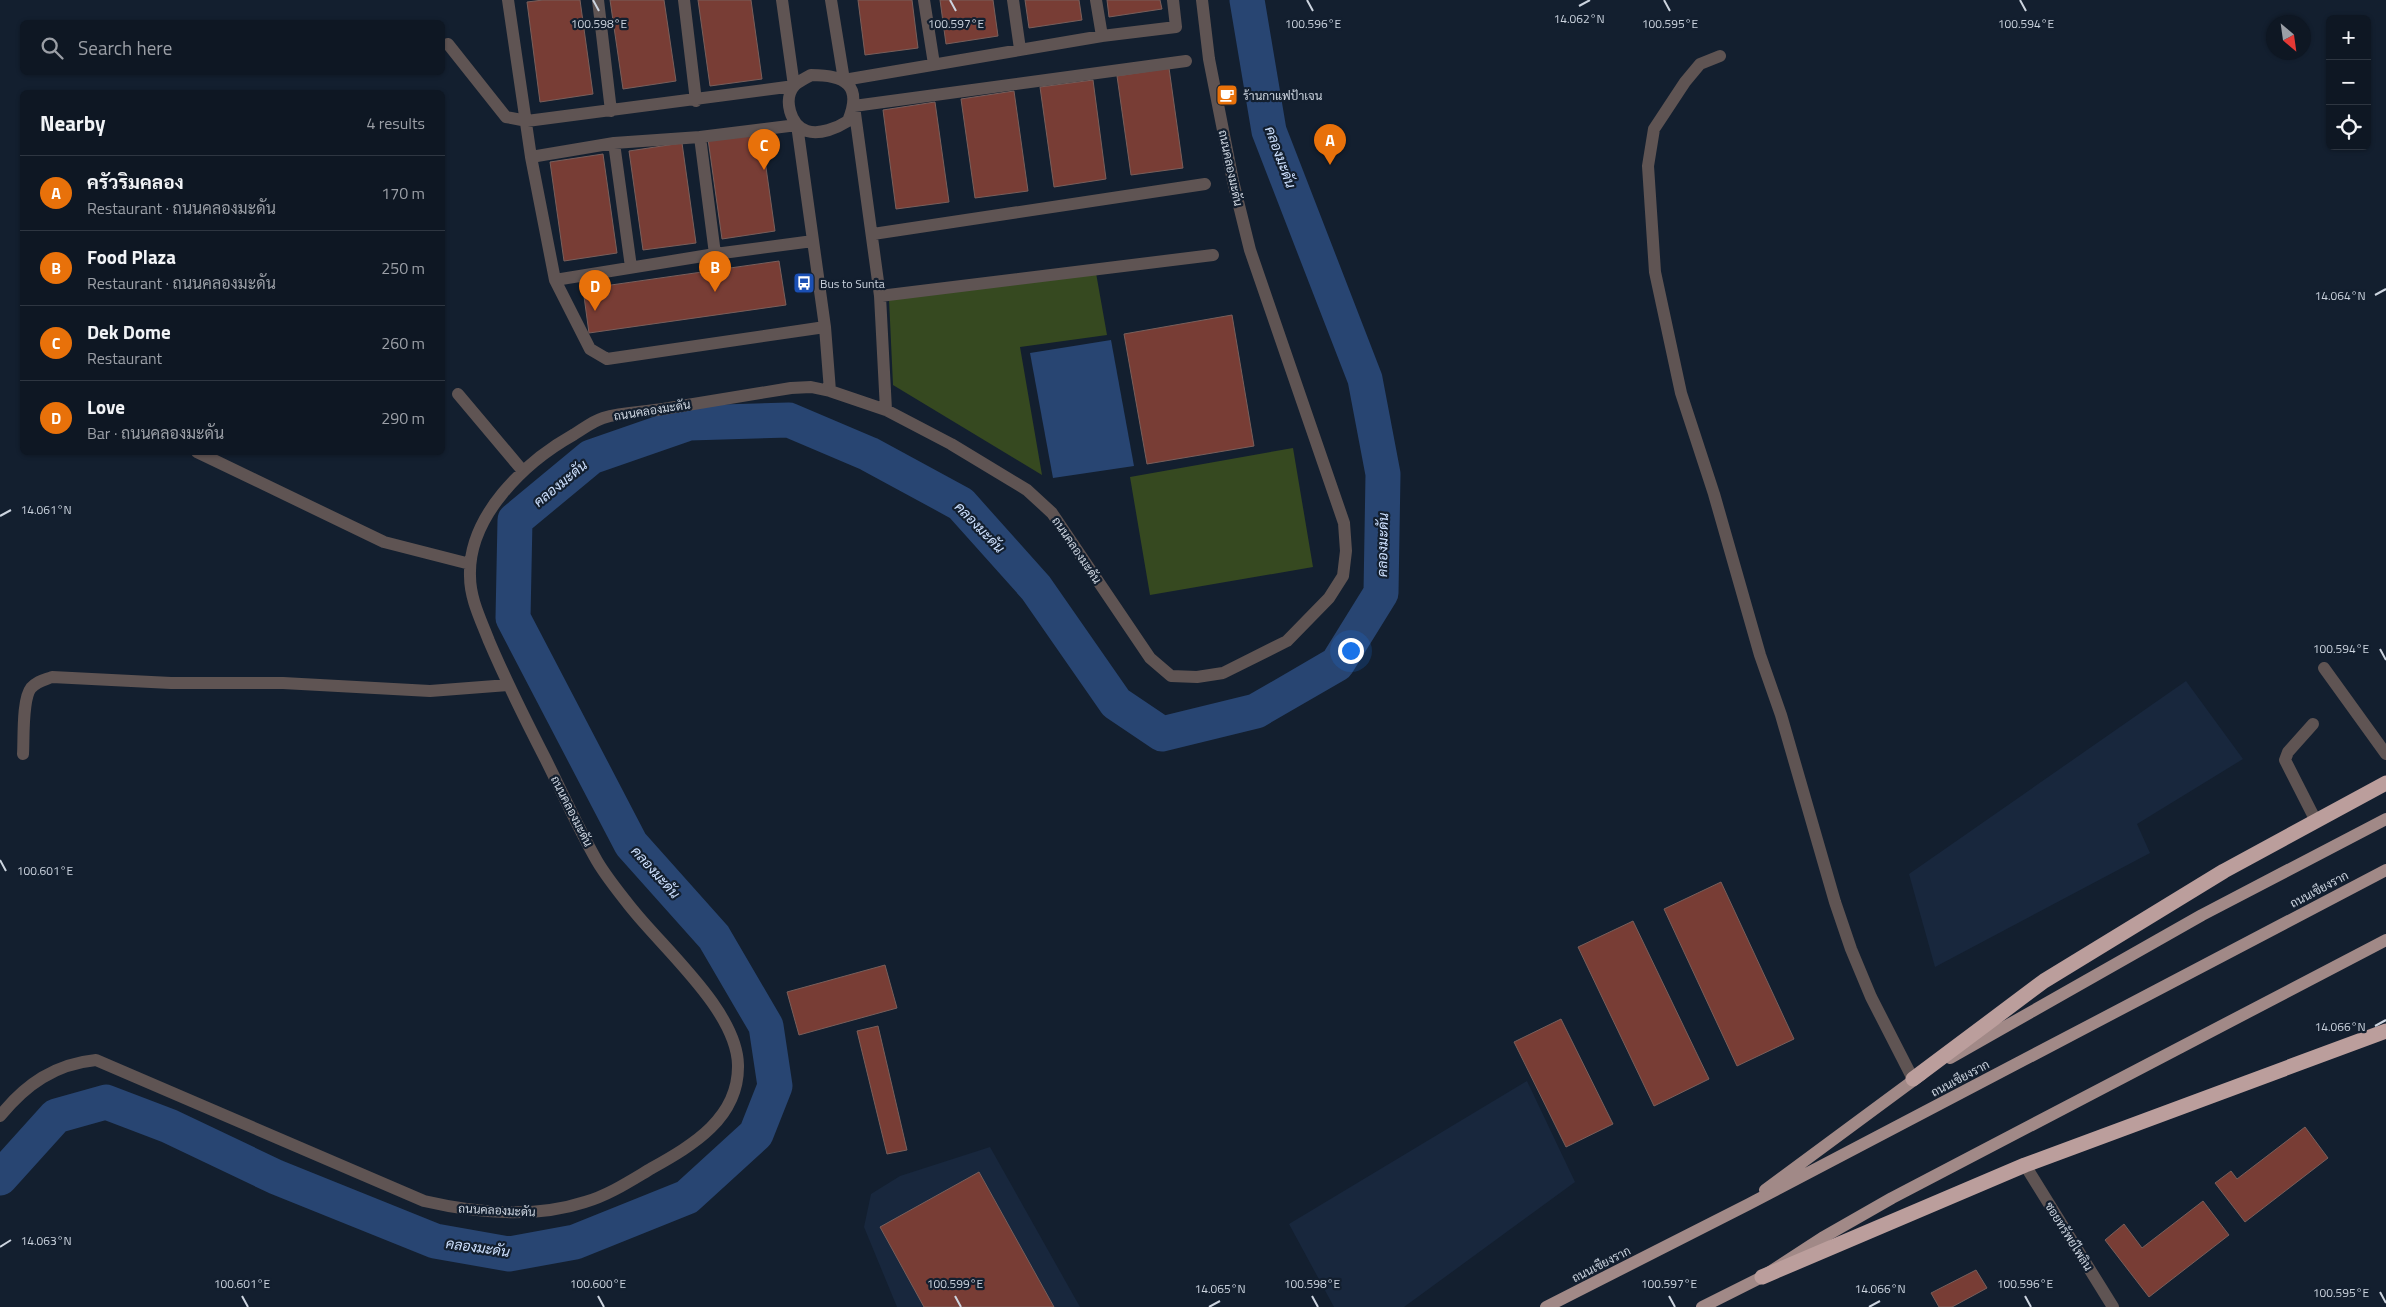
<!DOCTYPE html>
<meta charset="utf-8">
<style>
body{margin:0;font-family:"Titillium Web",Sarabun,sans-serif;background:#17202b;color:#f1f3f6}
.controls{position:absolute;right:15px;top:15px;display:grid;overflow:hidden;border-radius:8px;box-shadow:0 1px 4px #0004}
.controls button{width:45px;height:45px;display:grid;place-items:center;padding:0;border:0;border-bottom:1px solid #2e3641;background:#0e1723;color:#f1f3f6;font:25px sans-serif}
.compass{position:absolute;left:2266px;top:15px;width:45px;height:45px;border-radius:50%;background:#0e1723;box-shadow:0 1px 4px #0004;rotate:151deg}
.you{position:absolute;left:1350px;top:650px;width:18px;height:18px;margin:-12px;border:4px solid #fff;border-radius:50%;background:#1a73e8;box-shadow:0 0 0 8px #1a73e833}
.badge{display:grid;place-items:center;width:32px;height:32px;border-radius:50%;background:#67c4ef;color:#fff;font-size:16px;font-weight:700}
.pin{position:absolute;translate:-50% -41px;filter:drop-shadow(0 1px 2px #0008)}
.pin::after{content:'';position:absolute;top:26px;width:18px;height:15px;background:inherit;clip-path:polygon(0 0,100% 0,50% 100%)}
.list{margin:0;padding:0;list-style:none}
h2{display:flex;justify-content:space-between;align-items:center;height:65px;margin:0;padding:0 20px;font-size:21px}
h2 small{font-size:16px;font-weight:400;color:#9b9fa6}
.list li{display:grid;grid-template-columns:32px 1fr auto;gap:15px;align-items:center;box-sizing:border-box;height:75px;padding:0 20px;border-top:1px solid #2e3641}
.list b{display:block;font-size:19px;white-space:nowrap}
.list p{margin:0;font-size:16px;white-space:nowrap;color:#9b9fa6}
.list em{font-size:16px;font-style:normal;color:#9b9fa6}
.icon{flex:none;width:28px;height:28px;fill:none;stroke:currentColor;stroke-width:2;stroke-linecap:round;stroke-linejoin:round}
.map{position:relative;flex:none;width:2386px;height:1307px;overflow:hidden}
.search{position:absolute;background:#0e1723;box-shadow:0 1px 4px #0004;left:20px;top:20px;width:425px;height:55px;display:flex;align-items:center;gap:12px;box-sizing:border-box;padding:0 18px;border-radius:8px;color:#9b9fa6;font-size:19px}
.panel{position:absolute;background:#0e1723;box-shadow:0 1px 4px #0004;left:20px;top:90px;width:425px;height:365px;border-radius:8px}
.map>svg:first-child{display:block}
.built{fill:#18273d}
.green{fill:#364920}
.water{fill:#284572}
.lines{fill:none;stroke-linecap:round;stroke-linejoin:round}
.river{stroke:#284572;stroke-width:35}
.building{fill:#783d35;stroke:#795f5b}
.minor{stroke:#5f5453;stroke-width:12}
.major{stroke:#a18987;stroke-width:12}
.highway{stroke:#bb9e9c;stroke-width:15}
.ticks{fill:none;stroke:#ccd4df;stroke-width:2}
.labels{text-anchor:middle;dominant-baseline:central;stroke-width:4.5;stroke-linejoin:round;paint-order:stroke}
.poi-label{font-size:12px;fill:#ccd4df;stroke:#131f2f;text-anchor:start}
.street-label{font-size:12px;fill:#ccd4df;stroke:#131f2f}
.water-label{font-size:14px;font-style:italic;fill:#cee1ff;stroke:#131f2f}
.ticks-label{font-size:12px;text-anchor:middle;fill:#ccd4df;stroke:#131f2f;stroke-width:4.5;stroke-linejoin:round;paint-order:stroke}
</style>
<div class="map">
<svg width="2386" height="1307" viewBox="0 0 2386 1307">
<rect width="100%" height="100%" fill="#131f2f"/>
<path class="built" d="M2186,681l57,78 -106,65 13,29 -215,114 -26,-93z
M1527,1081l48,101 -171,125h-70l-45,-83z
M990,1147l90,160h-183l-33,-80 7,-33 29,-18z"/>
<path class="green" d="M1096,273l11,62 -87,12 22,128 -149,-90 -4,-86z
M1293,448l20,119 -163,28 -20,-118z"/>
<path class="water" d="M1111,340l23,126 -81,12 -23,-125z"/>
<g class="lines">
<path class="river" d="M0,1178l56,-62 50,-14 63,24 107,51 159,64 74,13 66,-12 112,-45 69,-63 19,-48 -9,-60 -52,-89 -83,-93 -118,-226 2,-98 76,-63 98,-34 100,-3 80,34 92,50 75,84 80,115 46,31 94,-23 81,-47 44,-71 2,-119 -18,-95 -96,-248 -22,-131"/>
</g>
<path class="building" d="M543,0h37l13,94 -53,8 -13,-100z
M610,0h54l12,81 -53,8z
M698,0h53l11,79 -52,7z
M858,0h54l6,48 -53,7z
M940,0h53l5,36 -52,8z
M1025,0h54l3,20 -53,8z
M1107,0h53l2,9 -53,8z
M1169,68l14,100 -52,7 -14,-99z
M1093,80l13,99 -52,8 -14,-100z
M1014,91l14,100 -53,7 -14,-99z
M935,102l14,100 -53,7 -13,-99z
M761,132l14,99 -53,8 -14,-100z
M682,143l14,100 -53,7 -14,-99z
M603,154l14,99 -53,8 -14,-99z
M779,261l7,44 -197,28 -6,-44z
M1232,315l22,131 -107,18 -23,-130z
M1721,882l73,157 -57,27 -73,-157z
M1633,921l76,158 -55,27 -76,-159z
M885,965l12,43 -98,27 -12,-43z
M1561,1019l52,105 -47,23 -52,-105z
M878,1026l29,124 -20,4 -30,-123z
M2305,1127l23,31 -83,64 -30,-39 16,-12 6,8z
M979,1172l75,135h-130l-44,-80z
M2203,1201l26,34 -80,62 -44,-57 19,-16 18,24z
M1976,1270l11,18 -35,19h-13l-8,-14z"/>
<g class="lines">
<path class="minor" d="M508,0l23,157 24,123 35,69 17,10 218,-32
M598,0l13,111
M684,0l12,101
M831,0l13,80 258,-44 74,-9 -3,-27
M924,0l10,64
M1013,0l7,49
M1096,0l6,36
M448,44l58,73 21,4 267,-35 -12,-86
M1720,56l-20,8 -15,18 -31,47 -6,37 7,106 26,121 33,101 46,161 21,60 54,187 16,47 20,48 42,82
M811,75c34,0 52,10 37,46 -11,7 -28,14 -41,10 -16,-5 -25,-32 -12,-46 4,-4 11,-7 16,-10z
M700,137l15,117
M614,143l17,124
M531,157l83,-14 86,-6 97,-12 28,202 5,64
M873,234l332,-50
M555,280l160,-26 98,-13
M880,296l333,-41
M458,394l64,76
M886,410l-6,-114 -26,-190 332,-45
M197,452l187,90 86,22
M2324,668l62,86
M2313,724l-25,28 -3,8 31,61
M23,754c1,-15 -1,-55 8,-66 6,-7 13,-8 21,-11l119,6h112l147,8 78,-6
M0,1116c26,-32 55,-52 96,-56l328,141c52,12 109,18 161,1 24,-7 45,-21 67,-34 41,-23 87,-50 86,-103 -1,-53 -72,-114 -105,-155 -12,-15 -26,-32 -36,-49 -19,-33 -35,-69 -52,-103 -20,-39 -39,-77 -56,-117 -8,-21 -19,-42 -19,-65 -2,-60 55,-114 103,-141 10,-6 20,-14 30,-17 19,-6 41,-6 60,-9 43,-7 86,-14 128,-21l20,-1 19,4 56,19 65,34 76,46 25,23 98,145 21,18 26,1 26,-4 64,-32 42,-43 14,-22 3,-25 -2,-28 -94,-273 -17,-69 -24,-122 -7,-59
M2025,1165l88,142"/>
<path class="major" d="M1950,1058l252,-143 184,-96
M1765,1190l157,-116
M1546,1307l203,-103 637,-334
M1702,1307l60,-30 60,-39 70,-40 494,-258"/>
<path class="highway" d="M1913,1079l131,-98 180,-110 162,-88
M1762,1277l263,-112 361,-134"/>
</g>
<path class="ticks" d="M593,0l6,11M950,0l6,11M1307,0l6,11M1664,0l6,11M2020,0l6,11M1579,6l11,-6M2375,295l11,-6M0,516l11,-6M2380,649l6,11M0,860l6,11M2375,1026l11,-6M0,1247l11,-7M2380,1292l6,11M242,1296l6,11M598,1296l6,11M955,1296l6,11M1312,1296l6,11M1669,1296l6,11M2025,1296l6,11M1209,1307l11,-6M1869,1307l11,-6"/>
<defs>
<g id="cafe-square" transform="scale(1.125)"><rect x="-9" y="-9" width="18" height="18" rx="4" fill="#e8710a" stroke="#131f2f"/><path d="M-5.5-4.5H6V0H3Q3 3.5 0 3.5H-2.5Q-5.5 3.5-5.5 0ZM3-3.2v2h1.7v-2ZM-6 4.5H4V6H-6Z" fill="#fff"/></g>
<g id="bus-square" transform="scale(1.125)"><rect x="-9" y="-9" width="18" height="18" rx="4" fill="#1a4fb4" stroke="#131f2f"/><path d="M-5-6H5V4H4V6H2V4H-2V6H-4V4H-5ZM-3.5-4V0h7V-4ZM-3.5 1.2v1.5H-2V1.2ZM2 1.2v1.5H3.5V1.2Z" fill="#fff"/></g>
</defs>
<g fill-rule="evenodd">
<use href="#cafe-square" x="1227" y="95"/>
<use href="#bus-square" x="804" y="283"/>
</g>
<g class="labels">
<g class="poi-label">
<text x="1243" y="95">ร้านกาแฟป้าเจน</text>
<text x="820" y="283">Bus to Sunta</text>
</g>
<g class="street-label">
<text transform="translate(1231 168) rotate(78)">ถนนคลองมะดัน</text>
<text transform="translate(652 410) rotate(-9)">ถนนคลองมะดัน</text>
<text transform="translate(1077 550) rotate(56)">ถนนคลองมะดัน</text>
<text transform="translate(572 811) rotate(63)">ถนนคลองมะดัน</text>
<text transform="translate(2319 889) rotate(-28)">ถนนเชียงราก</text>
<text transform="translate(1960 1078) rotate(-28)">ถนนเชียงราก</text>
<text transform="translate(497 1210) rotate(3)">ถนนคลองมะดัน</text>
<text transform="translate(2069 1236) rotate(58)">ซอยทรัพย์ไพลิน</text>
<text transform="translate(1601 1264) rotate(-27)">ถนนเชียงราก</text>
</g>
<g class="water-label">
<text transform="translate(1281 157) rotate(70)">คลองมะดัน</text>
<text transform="translate(560 483) rotate(-39)">คลองมะดัน</text>
<text transform="translate(980 527) rotate(46)">คลองมะดัน</text>
<text transform="translate(1382 545) rotate(-89)">คลองมะดัน</text>
<text transform="translate(656 872) rotate(48)">คลองมะดัน</text>
<text transform="translate(478 1247) rotate(8)">คลองมะดัน</text>
</g>
</g>
<g class="ticks-label">
<text x="1579" y="23">14.062°N</text>
<text x="599" y="28">100.598°E</text>
<text x="956" y="28">100.597°E</text>
<text x="1313" y="28">100.596°E</text>
<text x="1670" y="28">100.595°E</text>
<text x="2026" y="28">100.594°E</text>
<text x="2340" y="300">14.064°N</text>
<text x="46" y="514">14.061°N</text>
<text x="2341" y="653">100.594°E</text>
<text x="45" y="875">100.601°E</text>
<text x="2340" y="1031">14.066°N</text>
<text x="46" y="1245">14.063°N</text>
<text x="242" y="1288">100.601°E</text>
<text x="598" y="1288">100.600°E</text>
<text x="955" y="1288">100.599°E</text>
<text x="1312" y="1288">100.598°E</text>
<text x="1669" y="1288">100.597°E</text>
<text x="2025" y="1288">100.596°E</text>
<text x="1220" y="1293">14.065°N</text>
<text x="1880" y="1293">14.066°N</text>
<text x="2341" y="1297">100.595°E</text>
</g>
</svg>
<div class="controls">
<button>+</button>
<button>−</button>
<button><svg class="icon" aria-label="locate" viewBox="0 0 24 24"><circle cx="12" cy="12" r="6"/><path d="M12 2v4M12 18v4M2 12h4M18 12h4"/></svg></button>
</div>
<svg class="compass" viewBox="-18 -18 36 36"><path d="M0-13l5 13h-10z" fill="#e53935"/><path d="M0 13l5-13h-10z" fill="#9b9fa6"/></svg>
<div class="you"></div>
<div class="pin badge" style="left:1330px;top:165px;background:#e8710a">A</div>
<div class="pin badge" style="left:715px;top:292px;background:#e8710a">B</div>
<div class="pin badge" style="left:764px;top:170px;background:#e8710a">C</div>
<div class="pin badge" style="left:595px;top:311px;background:#e8710a">D</div>
<div class="search"><svg class="icon" aria-label="search" viewBox="0 0 24 24"><circle cx="10" cy="10" r="6"/><path d="M15 15l6 6"/></svg>Search here</div>
<section class="panel">
<h2>Nearby<small>4 results</small></h2>
<ul class="list">
<li><span class="badge" style="background:#e8710a">A</span><div><b>ครัวริมคลอง</b><p>Restaurant · ถนนคลองมะดัน</p></div><em>170 m</em></li>
<li><span class="badge" style="background:#e8710a">B</span><div><b>Food Plaza</b><p>Restaurant · ถนนคลองมะดัน</p></div><em>250 m</em></li>
<li><span class="badge" style="background:#e8710a">C</span><div><b>Dek Dome</b><p>Restaurant</p></div><em>260 m</em></li>
<li><span class="badge" style="background:#e8710a">D</span><div><b>Love</b><p>Bar · ถนนคลองมะดัน</p></div><em>290 m</em></li>
</ul>
</section>
</div>
